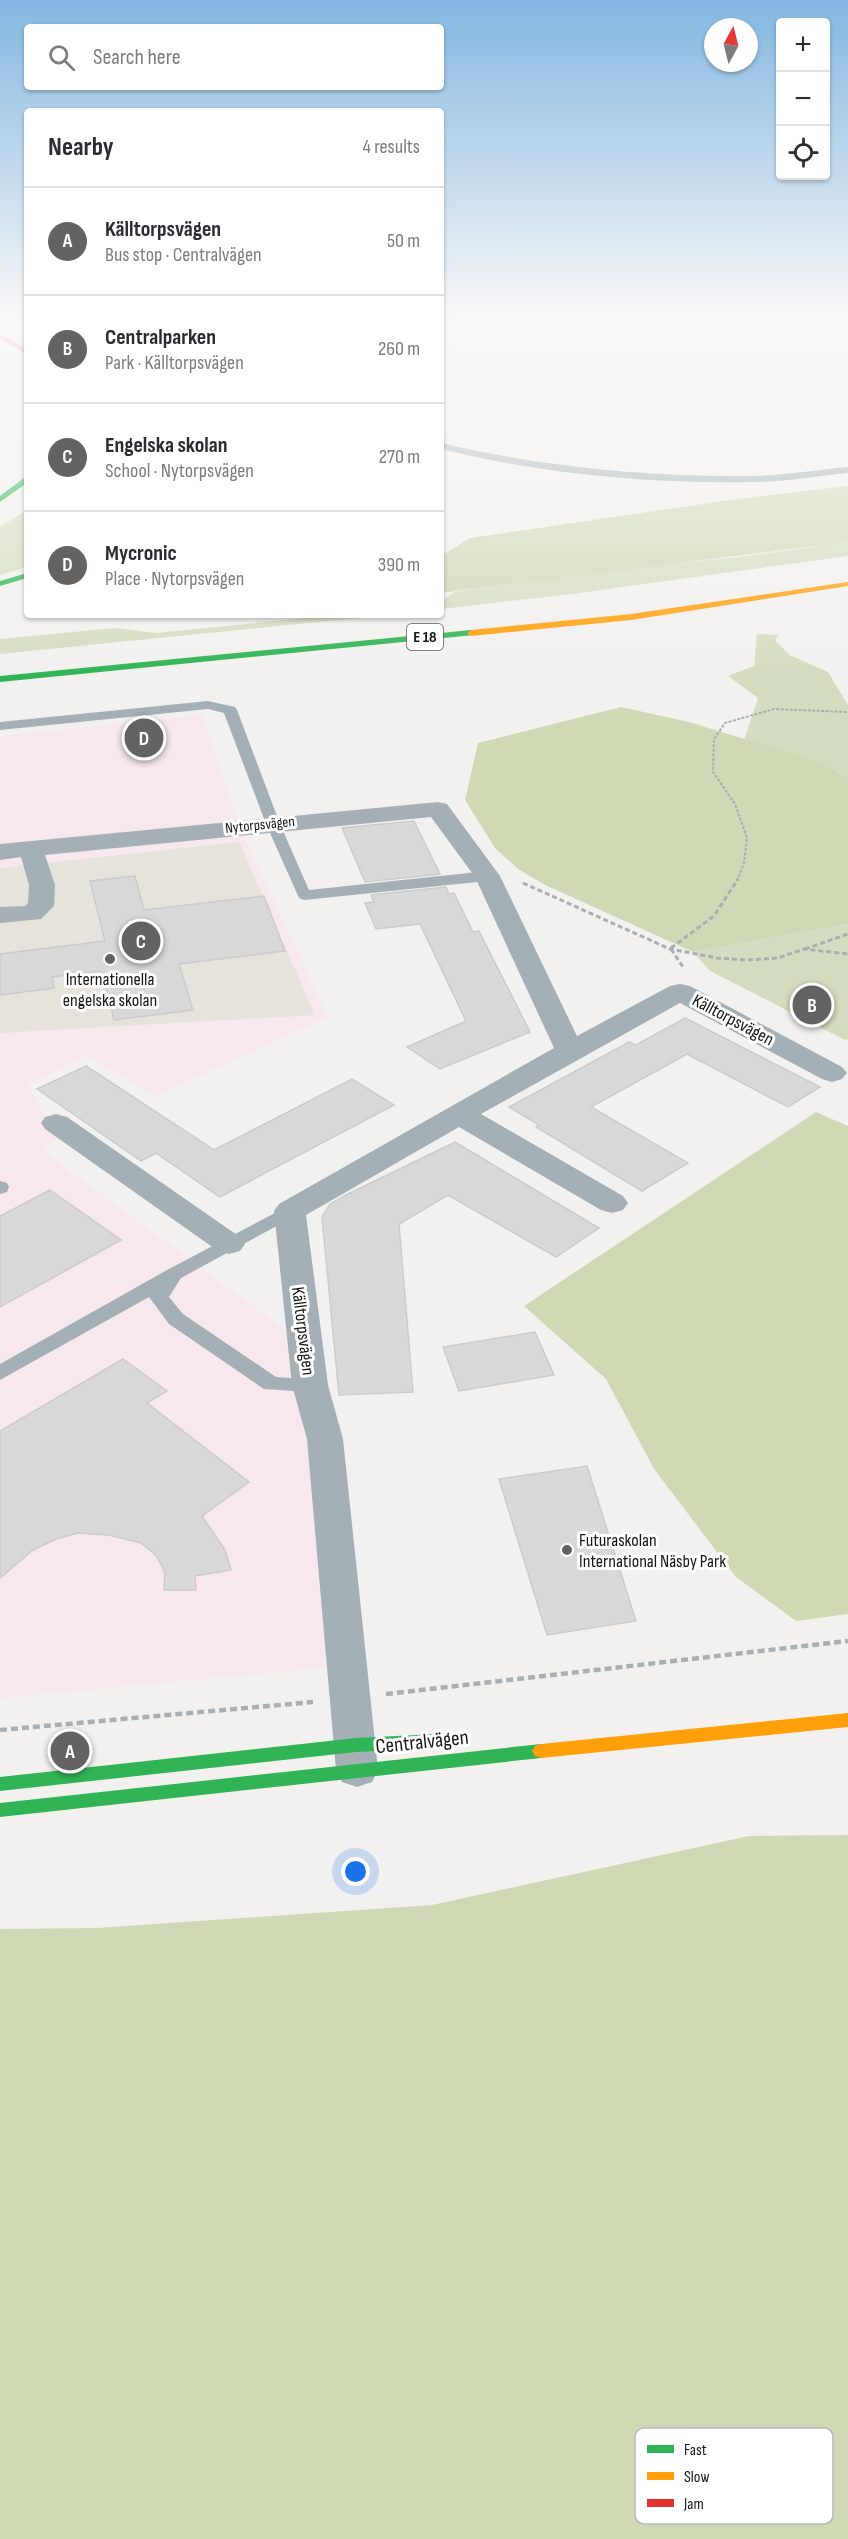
<!DOCTYPE html>
<meta charset="utf-8">
<style>
body{margin:0;font-family:"Sofia Sans Condensed",sans-serif;background:#f7f7f7;color:#2b2b33}
.controls{position:absolute;right:18px;top:18px;display:grid;overflow:hidden;border-radius:6px;box-shadow:0 2px 4px #0004}
.controls button{width:54px;height:54px;display:grid;place-items:center;padding:0;border:0;border-bottom:2px solid #e1e1e2;background:#fff;color:#2b2b33;font:30px sans-serif}
.compass{position:absolute;left:704px;top:18px;width:54px;height:54px;border-radius:50%;background:#fff;box-shadow:0 2px 4px #0004;rotate:7deg}
.you{position:absolute;left:356px;top:1872px;width:21px;height:21px;margin:-15px;border:4px solid #fff;border-radius:50%;background:#1a73e8;box-shadow:0 0 0 9px #1a73e833}
.badge{display:grid;place-items:center;width:39px;height:39px;border-radius:50%;background:#646362;color:#fff;font-size:20px;font-weight:700}
.pin{position:absolute;translate:-50% -50%;border:3px solid #fff;box-shadow:0 2px 6px #0006}
.list{margin:0;padding:0;list-style:none}
h2{display:flex;justify-content:space-between;align-items:center;height:78px;margin:0;padding:0 24px;font-size:26px}
h2 small{font-size:20px;font-weight:400;color:#7c7c81}
.list li{display:grid;grid-template-columns:39px 1fr auto;gap:18px;align-items:center;box-sizing:border-box;height:108px;padding:0 24px;border-top:2px solid #e1e1e2}
.list b{display:block;font-size:22px;white-space:nowrap}
.list p{margin:0;font-size:20px;white-space:nowrap;color:#7c7c81}
.list em{font-size:20px;font-style:normal;color:#7c7c81}
.icon{flex:none;width:33px;height:33px;fill:none;stroke:currentColor;stroke-width:2;stroke-linecap:round;stroke-linejoin:round}
.map{position:relative;flex:none;width:848px;height:2539px;overflow:hidden}
.search{position:absolute;background:#fff;box-shadow:0 2px 4px #0004;left:24px;top:24px;width:420px;height:66px;display:flex;align-items:center;gap:15px;box-sizing:border-box;padding:0 21px;border-radius:6px;color:#7c7c81;font-size:22px}
.panel{position:absolute;background:#fff;box-shadow:0 2px 4px #0004;left:24px;top:108px;width:420px;height:510px;border-radius:6px}
.map>svg:first-child{display:block}
.commercial{fill:#f6e8ed}
.built{fill:#e6e2dc}
.green{fill:#d5ddc0}
.forest{fill:#d0d9b5}
.building{fill:#dad9d9;stroke:#cdcccc;stroke-width:1.5}
.lines{fill:none;stroke-linecap:round;stroke-linejoin:round}
.path-far2{stroke:#a8b0b3;stroke-width:2;stroke-dasharray:3 1.5;stroke-linecap:butt}
.path-far1{stroke:#a8b0b3;stroke-width:3;stroke-dasharray:5 3;stroke-linecap:butt}
.path{stroke:#a8b0b3;stroke-width:4.5;stroke-dasharray:7 4;stroke-linecap:butt}
.lane{fill:#a4b0b6;fill-rule:evenodd}
.street{fill:#a4b0b6;fill-rule:evenodd}
.fast{fill:#30b455;fill-rule:evenodd}
.slow{fill:#ff9f0a;fill-rule:evenodd}
.jam{fill:#e5322d;fill-rule:evenodd}
.poi-dot{fill:#646362;stroke:#fff;stroke-width:2}
.labels{text-anchor:middle;dominant-baseline:central;stroke-width:6;stroke-linejoin:round;paint-order:stroke}
.far-street-label{font-size:15px;fill:#171615;stroke:#fff}
.shield{fill:#fff;stroke:#5d5c5b;stroke-width:1.5}
.shield-label{font-size:16px;font-weight:bold;fill:#171615}
.poi-label{font-size:18px;fill:#171615;stroke:#fff}
.street-label{font-size:18px;fill:#171615;stroke:#fff}
.near-street-label{font-size:21px;fill:#171615;stroke:#fff}
.key{fill:#fff;stroke:#b9b9b9;stroke-width:1.5}
.key-label{font-size:16px;fill:#171615}
</style>
<div class="map">
<svg width="848" height="2539" viewBox="0 0 848 2539">
<rect width="100%" height="100%" fill="#f3f1f0"/>
<path class="commercial" d="M202,715l40,118 86,184 -173,79 -68,-40 -59,29 30,54 -18,10 263,194 43,323 -346,32v-962z"/>
<path class="built" d="M239,842l76,173 -315,18v-165z"/>
<path class="green" d="M27,510v57l-27,8v-48z
M848,542v14l-276,38 -131,15v-8l13,-9 148,-21 137,-14z
M334,615h55l-389,39v-15l115,-11 41,5z
M757,634l22,1 -4,6 15,14 38,17 20,33v72l-28,-15 -76,-22 14,-42 -30,-22 26,-10z
M848,924v115l-3,1 -135,-69 -17,-19z"/>
<path class="forest" d="M848,486v56l-407,51v-37l29,-18 267,-39z
M621,707l68,15 131,40 28,15v147l-155,28 -148,-67 -27,-16 -23,-21 -30,-48 13,-57z
M816,1112l32,14v488l-52,7 -60,-44 -82,-108 -48,-90 -82,-73z
M848,1835v704h-848v-610l97,-1 335,-23 317,-69z"/>
<path class="building" d="M414,821l26,53 -75,8 -23,-54z
M135,876l9,34 120,-14 21,55 -106,13 14,46 -79,10 -12,-49 -50,6 2,11 -54,7v-41l105,-13 -15,-60z
M446,887l3,7 5,-1 19,39 6,-1 51,101 -90,37 -33,-22 59,-26 -46,-97 -44,5 -11,-26 9,-1 -3,-7z
M685,1018l135,69 -32,20 -101,-53 -96,53 97,56 -46,28 -106,-64 3,-2 -30,-18 120,-65 7,3z
M86,1066l128,84 138,-71 42,26 -174,92 -64,-44 -15,8 -104,-72z
M455,1142l144,86 -43,29 -108,-62 -49,29 14,168 -74,3 -17,-178 8,-13 16,-9z
M50,1190l71,50 -121,67v-91z
M535,1332l19,43 -95,16 -16,-44z
M123,1359l44,32 -20,12 102,79 -47,34 23,34 6,20 -36,6 1,14h-32l1,-18 -9,-17 -15,-12 -32,-8 -31,-2 -22,6 -23,11 -33,28v-147z
M587,1466l49,155 -89,14 -48,-156z"/>
<g class="lines">
<path class="path-far2" d="M737,881l7,-18 3,-25 -12,-34 -22,-32 1,-33 11,-16 49,-14 74,3"/>
<path class="path-far1" d="M523,883l147,66 47,9 29,2 32,-2 26,-9 44,5
M671,948l43,-32 24,-37
M671,949l12,18
M805,949l43,-15"/>
<path class="path" d="M386,1694l462,-53
M0,1730l313,-28"/>
<path class="lane" d="M441,443c101,24 208,34 312,33 31,-1 64,-6 95,-9v6c-31,3 -64,9 -95,9 -104,2 -211,-8 -312,-33z
M208,701l27,6 2,3 43,114 29,66 178,-19 8,5 -8,5 -183,19 -5,-2 -33,-74 -42,-111 -16,-4 -208,21v-8z
M0,1181l7,2 2,4 -2,5 -7,2z
M290,1205l7,2 2,4 -2,4 -116,63 -12,19 14,17 93,63 41,3 3,5 -3,5 -7,2 -46,-3 -95,-65 -20,-27 -149,83v-16l167,-94z"/>
<path class="street" d="M438,802l9,2 53,72 77,160 93,-50 10,-2 10,2 152,81 5,6 -5,6 -10,3 -10,-3 -142,-76 -199,111 142,82 5,7 -5,7 -11,3 -11,-3 -142,-83 -153,88 22,170 15,54 35,331 -6,12 -15,5 -15,-5 -6,-12 -29,-331 -15,-54 -18,-174 5,-7 275,-156 -79,-171 -44,-60 -386,38 10,30 -1,21 -13,13 -41,4v-16l25,-1 3,-3 1,-18 -8,-28 -21,3v-16z
M56,1114l11,3 173,120 5,7 -5,7 -11,3 -11,-3 -173,-122 -4,-6 4,-6z"/>
<path class="fast" d="M24,478h3v5l-27,19v-6z
M27,573v5l-27,8v-5z
M471,630l4,3 -1,2 -474,47v-6z
M436,1734l6,2 3,5 -3,5 -6,2 -80,4 -356,39v-14l356,-39z
M541,1744l6,2 3,5 -3,5 -6,2 -541,59v-14z"/>
<path class="slow" d="M848,582v4l-217,34 -160,16 -4,-3 4,-3 160,-16z
M848,1713v14l-307,31 -6,-2 -3,-5 3,-5 6,-2z"/>
<path class="jam" d="M0,334l27,15v5l-27,-15z"/>
</g>
<linearGradient id="sky" x2="0" y2="1"><stop stop-color="#83b7e1"/><stop offset="0.47" stop-color="#faf9f8"/><stop offset="1" stop-color="#faf9f8" stop-opacity="0"/></linearGradient>
<rect width="848" height="678" fill="url(#sky)"/>
<g class="poi-dot">
<circle cx="110" cy="959" r="6"/>
<circle cx="567" cy="1550" r="6"/>
</g>
<g class="labels">
<g class="far-street-label">
<text transform="translate(260 825) rotate(-6)">Nytorpsvägen</text>
</g>
<rect class="shield" x="407" y="624" width="36" height="26" rx="4.5"/>
<g class="shield-label">
<text x="425" y="637">E 18</text>
</g>
<g class="poi-label">
<text x="110" y="979">Internationella<tspan x="110" dy="21">engelska skolan</tspan></text>
<text x="579" y="1540" text-anchor="start">Futuraskolan<tspan x="579" dy="21">International Näsby Park</tspan></text>
</g>
<g class="street-label">
<text transform="translate(733 1020) rotate(28)">Källtorpsvägen</text>
<text transform="translate(303 1331) rotate(83)">Källtorpsvägen</text>
</g>
<g class="near-street-label">
<text transform="translate(422 1742) rotate(-6)">Centralvägen</text>
</g>
</g>
<rect x="635" y="2428" width="198" height="96" rx="9" class="key"/>
<rect x="647" y="2445" width="27" height="8" fill="#30b455"/>
<rect x="647" y="2472" width="27" height="8" fill="#ff9f0a"/>
<rect x="647" y="2499" width="27" height="8" fill="#e5322d"/>
<g class="key-label">
<text x="684" y="2455">Fast</text>
<text x="684" y="2482">Slow</text>
<text x="684" y="2509">Jam</text>
</g>
</svg>
<div class="controls">
<button>+</button>
<button>−</button>
<button><svg class="icon" aria-label="locate" viewBox="0 0 24 24"><circle cx="12" cy="12" r="6"/><path d="M12 2v4M12 18v4M2 12h4M18 12h4"/></svg></button>
</div>
<svg class="compass" viewBox="-18 -18 36 36"><path d="M0-13l5 13h-10z" fill="#e53935"/><path d="M0 13l5-13h-10z" fill="#7c7c81"/></svg>
<div class="you"></div>
<div class="pin badge" style="left:70px;top:1751px">A</div>
<div class="pin badge" style="left:812px;top:1005px">B</div>
<div class="pin badge" style="left:141px;top:941px">C</div>
<div class="pin badge" style="left:144px;top:738px">D</div>
<div class="search"><svg class="icon" aria-label="search" viewBox="0 0 24 24"><circle cx="10" cy="10" r="6"/><path d="M15 15l6 6"/></svg>Search here</div>
<section class="panel">
<h2>Nearby<small>4 results</small></h2>
<ul class="list">
<li><span class="badge">A</span><div><b>Källtorpsvägen</b><p>Bus stop · Centralvägen</p></div><em>50 m</em></li>
<li><span class="badge">B</span><div><b>Centralparken</b><p>Park · Källtorpsvägen</p></div><em>260 m</em></li>
<li><span class="badge">C</span><div><b>Engelska skolan</b><p>School · Nytorpsvägen</p></div><em>270 m</em></li>
<li><span class="badge">D</span><div><b>Mycronic</b><p>Place · Nytorpsvägen</p></div><em>390 m</em></li>
</ul>
</section>
</div>
